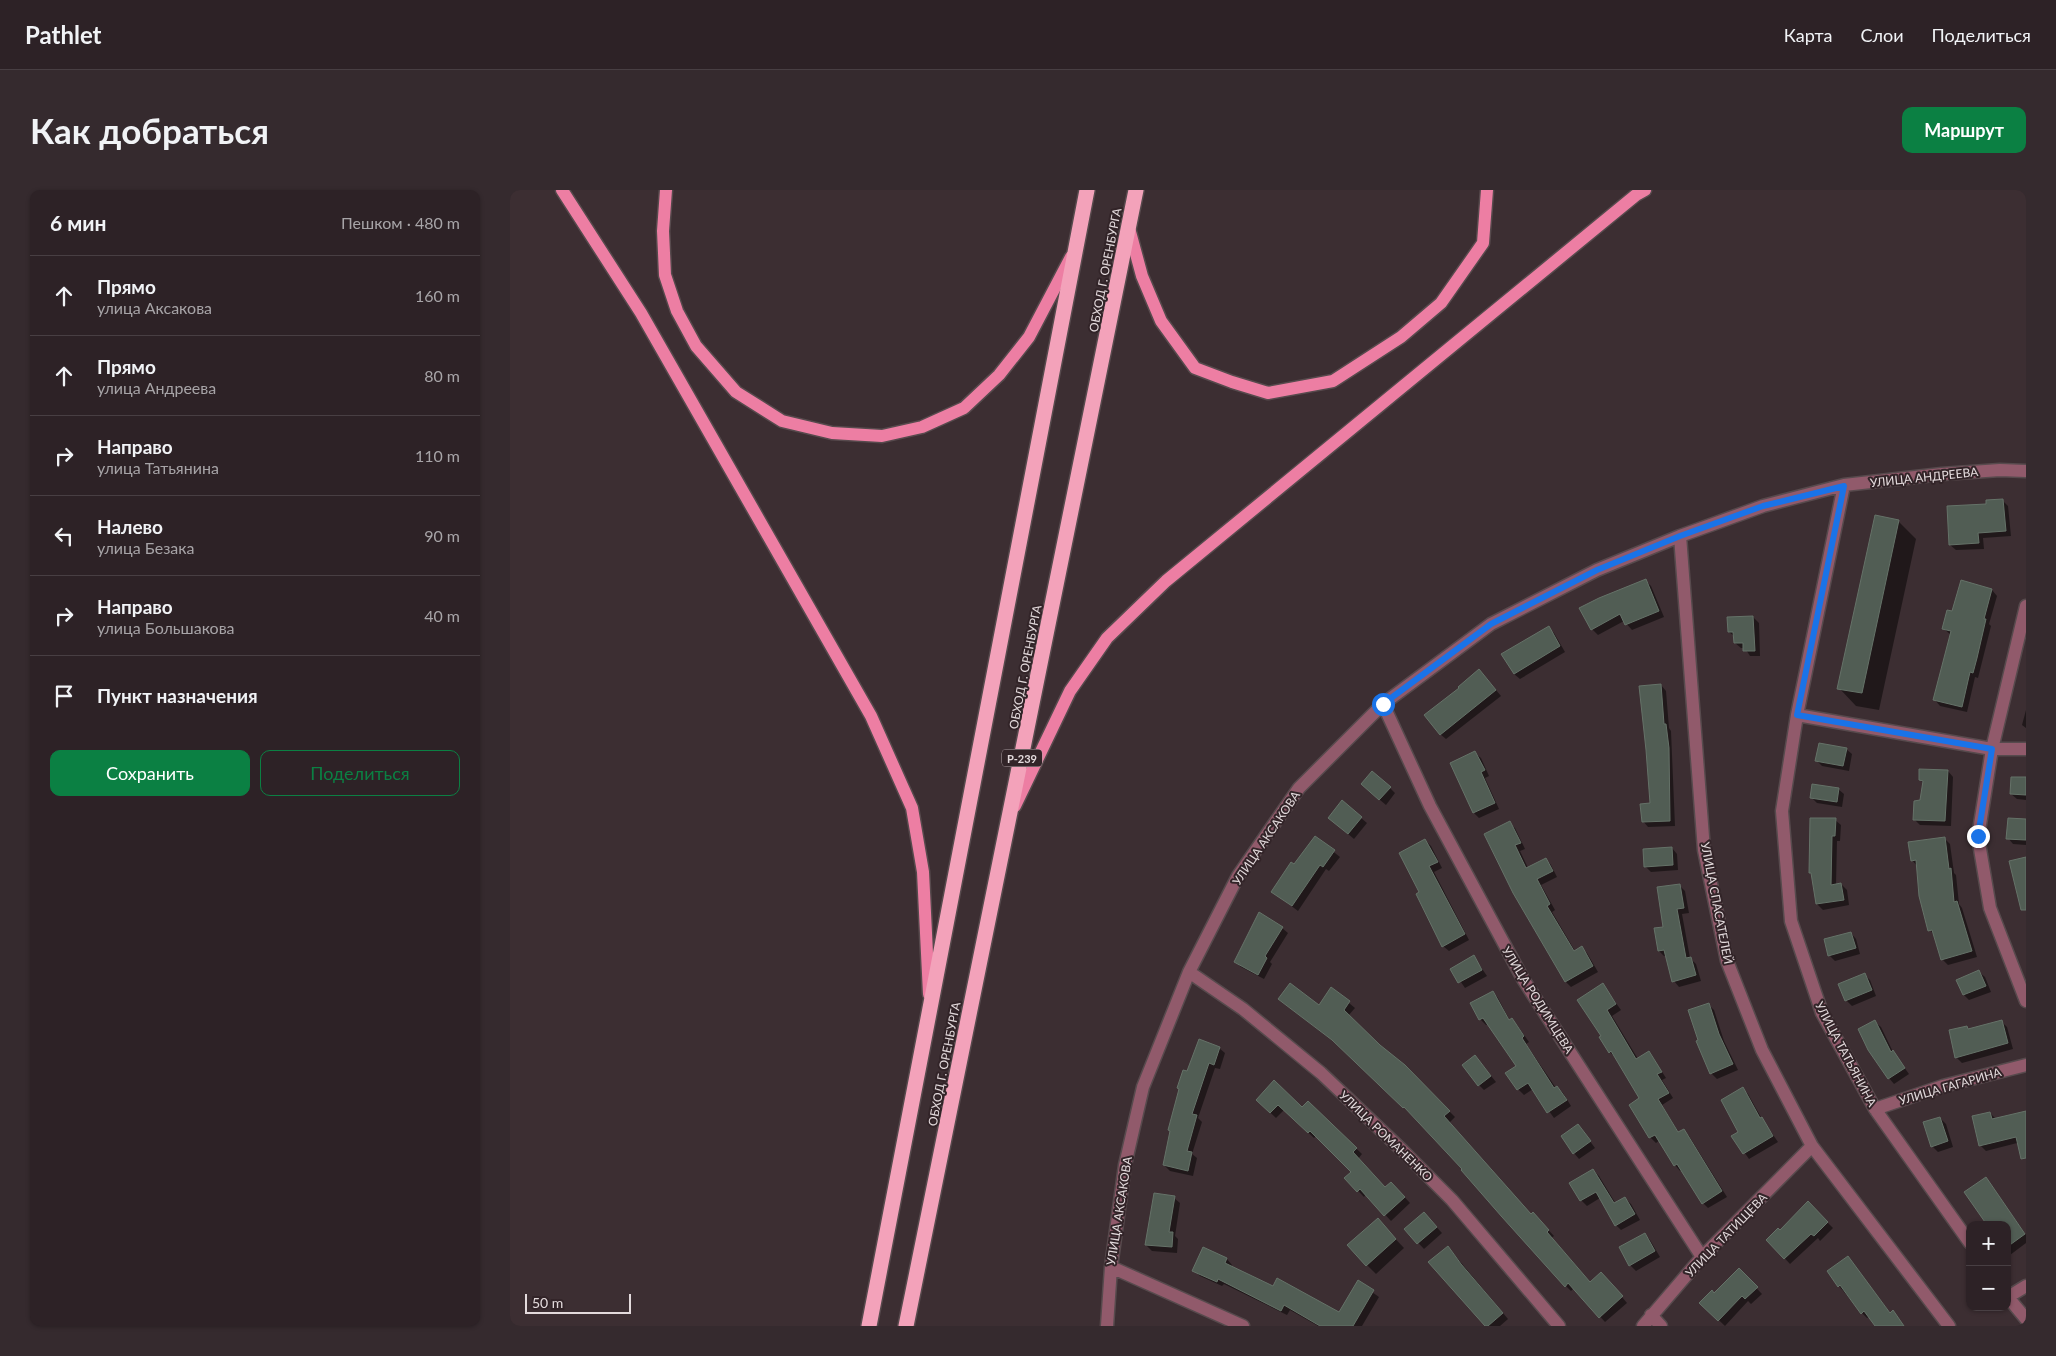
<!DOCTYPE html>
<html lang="ru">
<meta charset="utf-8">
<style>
body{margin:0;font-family:Lato,sans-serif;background:#352a2e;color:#f1f3f6}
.controls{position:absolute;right:15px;bottom:15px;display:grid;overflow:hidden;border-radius:10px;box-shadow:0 1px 4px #0004}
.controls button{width:45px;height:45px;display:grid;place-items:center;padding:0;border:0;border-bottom:1px solid #483f43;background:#2d2226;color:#f1f3f6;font:25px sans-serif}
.scale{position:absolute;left:15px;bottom:12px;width:106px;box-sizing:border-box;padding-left:5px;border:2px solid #e3dadc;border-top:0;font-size:14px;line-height:18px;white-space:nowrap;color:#e3dadc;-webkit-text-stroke:4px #322428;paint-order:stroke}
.stop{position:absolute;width:15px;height:15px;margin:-11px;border:4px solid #1a73e8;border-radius:50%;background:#fff}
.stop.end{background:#1a73e8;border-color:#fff;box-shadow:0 1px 5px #0008}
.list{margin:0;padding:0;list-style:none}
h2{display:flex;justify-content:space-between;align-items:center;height:65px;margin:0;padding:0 20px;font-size:21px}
h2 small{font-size:16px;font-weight:400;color:#a7a4a7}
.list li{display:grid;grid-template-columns:32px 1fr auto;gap:15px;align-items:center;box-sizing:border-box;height:80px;padding:0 20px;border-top:1px solid #483f43}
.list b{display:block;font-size:19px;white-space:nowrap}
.list p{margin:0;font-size:16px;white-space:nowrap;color:#a7a4a7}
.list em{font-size:16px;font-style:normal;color:#a7a4a7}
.actions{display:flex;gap:10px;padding:15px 20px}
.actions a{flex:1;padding:11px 0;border:1px solid #0b8043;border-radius:10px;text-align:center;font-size:18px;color:#0b8043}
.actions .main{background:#0b8043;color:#fff}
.icon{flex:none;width:28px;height:28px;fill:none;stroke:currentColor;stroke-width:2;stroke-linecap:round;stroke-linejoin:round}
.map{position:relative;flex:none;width:1516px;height:1136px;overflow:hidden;border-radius:10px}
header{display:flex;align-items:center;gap:30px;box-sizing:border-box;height:70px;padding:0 25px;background:#2d2226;border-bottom:1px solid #483f43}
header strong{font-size:24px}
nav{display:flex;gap:28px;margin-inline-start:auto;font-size:18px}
.intro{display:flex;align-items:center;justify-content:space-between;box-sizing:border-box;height:120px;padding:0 30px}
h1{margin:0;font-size:35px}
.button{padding:12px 22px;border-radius:10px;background:#0b8043;color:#fff;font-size:18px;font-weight:700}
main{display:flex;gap:30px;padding:0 30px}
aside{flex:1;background:#2d2226;border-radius:10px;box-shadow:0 1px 4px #0004}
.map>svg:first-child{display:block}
.shadow{fill:#0007}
.building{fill:#515d54;stroke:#657268}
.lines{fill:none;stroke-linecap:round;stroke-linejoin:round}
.minor-casing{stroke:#574a4d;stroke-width:15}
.major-casing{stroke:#574a4d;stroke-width:15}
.highway-casing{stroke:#574a4d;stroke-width:18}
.minor{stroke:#915a6b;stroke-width:12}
.major{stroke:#ed7ea3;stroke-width:12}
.highway{stroke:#f3a2ba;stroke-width:15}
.route{stroke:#1a73e8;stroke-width:6}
.labels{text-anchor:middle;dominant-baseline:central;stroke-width:4;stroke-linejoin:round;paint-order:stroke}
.shield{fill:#322428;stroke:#aea3a6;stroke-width:1}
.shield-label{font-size:11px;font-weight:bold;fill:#e3dadc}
.street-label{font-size:12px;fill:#e3dadc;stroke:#322428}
</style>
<header>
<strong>Pathlet</strong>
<nav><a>Карта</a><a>Слои</a><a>Поделиться</a></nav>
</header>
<div class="intro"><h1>Как добраться</h1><a class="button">Маршрут</a></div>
<main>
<aside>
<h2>6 мин<small>Пешком · 480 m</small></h2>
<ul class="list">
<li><svg class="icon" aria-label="ahead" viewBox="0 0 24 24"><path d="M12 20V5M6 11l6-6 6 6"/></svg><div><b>Прямо</b><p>улица Аксакова</p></div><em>160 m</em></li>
<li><svg class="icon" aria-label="ahead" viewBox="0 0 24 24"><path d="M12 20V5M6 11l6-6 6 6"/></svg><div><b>Прямо</b><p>улица Андреева</p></div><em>80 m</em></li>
<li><svg class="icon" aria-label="right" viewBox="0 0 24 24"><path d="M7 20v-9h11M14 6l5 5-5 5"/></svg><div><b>Направо</b><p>улица Татьянина</p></div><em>110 m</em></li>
<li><svg class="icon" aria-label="left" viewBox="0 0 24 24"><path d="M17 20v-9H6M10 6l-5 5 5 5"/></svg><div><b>Налево</b><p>улица Безака</p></div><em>90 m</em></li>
<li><svg class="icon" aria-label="right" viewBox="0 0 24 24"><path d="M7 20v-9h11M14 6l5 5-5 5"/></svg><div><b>Направо</b><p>улица Большакова</p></div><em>40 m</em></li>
<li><svg class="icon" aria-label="arrive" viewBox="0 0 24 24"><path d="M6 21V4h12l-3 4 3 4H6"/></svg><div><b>Пункт назначения</b></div></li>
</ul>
<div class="actions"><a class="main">Сохранить</a><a>Поделиться</a></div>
</aside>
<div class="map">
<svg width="1516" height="1136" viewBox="0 0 1516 1136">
<rect width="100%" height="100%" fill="#3c2e32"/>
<path class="shadow" d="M1493,311l5,5 3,30 -28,2 1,11 -28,1 -6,-5 38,-40z
M1366,327l23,5 17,17 -37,171 -23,-4 -17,-18z
M1135,390l6,6 13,31 -32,13 -8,-9 -26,14 -6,-6 -11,-20z
M1482,400l5,6 -8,28 2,2 -13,52 -3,-1 -8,35 -27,-6 -5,-6 16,-65 -7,-6 9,-17z
M1243,427l6,6 1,33h-10l-5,-8h-4l-6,-5v-6l-6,-5z
M1038,438l6,5 11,19 -45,27 -6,-5z
M975,487l16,19 -55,43 -6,-5z
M1151,495l5,6 3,37 2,3 4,95 -27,1 -5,-6 8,-17z
M1516,520v18l-4,-3z
M1336,559l6,5 -3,17 -27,-5 -5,-5z
M965,563l6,5 8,18 -4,2 14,31 -20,9 -5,-5 -22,-49z
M1438,581l5,6 -2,49 -31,-1 -6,-6 7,-18 3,-17 -4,-4z
M1516,588v22l-9,-1 -6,-5z
M880,598l5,5 -9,12 -18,-15z
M1328,599l6,5 -2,13 -25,-4 -6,-6z
M832,612l25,21 -13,16 -19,-16z
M1325,630l6,5 -1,16h-3l-1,44 5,-1 6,6 2,15 -26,5 -6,-6 -5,-29 -2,-2z
M1516,630v25l-13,-1 -5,-6z
M999,633l6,5 10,21 -5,2 8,17 18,-9 5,6 6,12 -16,8 14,25 -3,2 23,39 6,-3 6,5 11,19 -27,15 -5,-5 -52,-90z
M805,647l25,20 -11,14 -3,-2 -28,42 -25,-19z
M1434,648l6,6 4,29 2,2 3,29 3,4 15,49 -29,8 -6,-6 -7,-23 -5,-6 -13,-64 -5,-6z
M915,650l6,6 11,22 -8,4 35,68 -20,11 -6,-5 -22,-54z
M1162,658l5,6 1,16 -27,2 -6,-6z
M1169,695l6,6 4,22 -7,1 8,44 6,6 5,17 -22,6 -5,-6 -7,-25h-3l-5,-5z
M772,738l6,5 -18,29 2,2 -8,15 -23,-12 -5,-5z
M1341,743l5,6 4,15 -25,7 -6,-6z
M964,767l13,19 -22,12 -13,-19z
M1469,782l6,5 6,15 -22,8 -5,-5z
M1355,785l5,5 6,16 -24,10 -6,-6z
M1093,795l18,25 -9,6 26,43 11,-7 17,26 -4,2 11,18 -11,7 17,28 4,-3 6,6 38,61 -19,11 -5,-5 -21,-33 -2,1 -5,-6 -15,-25 -4,3 -6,-6 -9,-39 -26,-41 -5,-5z
M822,799l23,19 -7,8 31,30 25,20 51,51 -6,6 82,92 7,4 16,17 -3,2 40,45 16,-4 20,24 -22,19 -31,-34 -3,3 -5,-5 -102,-116 -54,-58 -71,-67 -60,-46 40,7z
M983,802l5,6 12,23 7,4 12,17 -3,2 30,44 1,-1 6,6 8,13 -17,12 -21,-29 -9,6 -6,-6 -1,-23 -28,-43 -3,2 -6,-6z
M1199,815l5,5 10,31 14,29 -21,9 -6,-6z
M1365,832l6,5 12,25 16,22 -15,10 -5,-6z
M1492,832l5,5 6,22 -51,14 -6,-6 10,-30 3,3z
M709,858l6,5 -5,16 -5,-1 -17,50 4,4 -10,32 5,4 -4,18 -23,-5 -6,-6 24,-92z
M965,866l21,26 -12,8 -5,-5z
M1233,899l5,5 14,25 16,23 -29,17 -16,-23 7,-4z
M747,910l45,8 6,-6 54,52 -4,5 27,30h12l13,14 -19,18 -25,-27 -2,3 -18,-19 7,-6 -37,-36 -2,2 -30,-28 -8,8z
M1516,922v33l-5,-3 -35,9 -6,-6 10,-32 6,6z
M1430,928l6,6 7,23 -15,5 -6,-6z
M1068,935l17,23 -16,11 -5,-6z
M1083,980l6,6 17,28 9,-6 6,6 9,16 -19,10 -5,-5 -16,-27 -13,8 -6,-6 -10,-16z
M1476,988l40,57v8l-16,12 -3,-3v-27z
M664,1008l6,5 -5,33 3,3 -1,14 -25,-2 -6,-6z
M1298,1013l25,25 -13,13 -2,-3 -28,26 -22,-24 12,-8z
M919,1029l13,14 -18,16 -18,-19z
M876,1039l18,19 -28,26 -9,-9z
M1135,1044l5,6 10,17 -24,14 -6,-6z
M938,1057l60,72 -8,7h-13z
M694,1059l23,10 5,6 -1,2 43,20 65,27 19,-32 21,15 -17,29h-44l-28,-16 -3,5 -63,-31 -2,2 -22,-10 -6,-6z
M1338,1068l43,56 13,12h-27l-7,-9 -3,1 -5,-5 -23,-27 -10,-14z
M1229,1080l23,24 -11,10 -3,-3 -23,25 -24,-23 13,-9z"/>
<path class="building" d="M1493,309l3,32 -28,2 1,10 -30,2 -2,-39 39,-2v-4z
M1365,325l24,5 -37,173 -25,-4z
M1136,389l13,32 -34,14 -5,-11 -29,16 -12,-22 20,-10z
M1451,390l31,9 -8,30h2l-9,39 -4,15 -3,-1 -8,35 -29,-7 18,-69 -9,-2 5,-19 5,1z
M1243,426l2,35h-12v-8h-9l-1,-11h-5l-1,-15z
M1039,436l11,20 -46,28 -13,-20z
M969,479l17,21 -56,45 -16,-20 35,-27 -1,-1z
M1151,494l3,40h2l3,24 1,73 -28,1 -2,-18 10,-1 -4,-53 -7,-64z
M1309,553l28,5 -4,18 -28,-5z
M965,561l10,19 -4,2 14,31 -22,10 -23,-50z
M1409,579l29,1 -3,51 -32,-1 1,-19 6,-1 3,-19 -4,-1z
M862,581l19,16 -12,13 -18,-16z
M1501,587h15v18l-16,-1z
M1302,594l27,4 -2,14 -27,-4z
M832,610l20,17 -14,17 -20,-16z
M1300,628h26l-1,18h-3l-1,49 10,-2 3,17 -28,4 -5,-31h-2z
M1498,628l18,1v21l-20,-1z
M1000,631l11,22 -6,2 11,23 20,-10 7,13 -16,8 13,25 -3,2 27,45 8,-5 11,20 -28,16 -52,-89 -29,-59z
M805,646l20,14 -12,17 -3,-2 -28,41 -21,-14 20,-30 3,2z
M1435,647l4,32 2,-1 3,34 3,-1 15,50 -31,9 -9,-30 -4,1 -9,-35 -3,-36 -5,1 -3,-19z
M915,649l13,23 -9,4 36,68 -23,13 -26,-53 3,-2 -20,-39z
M1162,657l1,18 -29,2 -1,-18z
M1516,667v53h-5l-12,-49z
M1170,694l4,24 -7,1 9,49 5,-1 5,18 -24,7 -8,-32 -6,1 -4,-23 9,-1 -6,-40z
M749,722l24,15 -18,29 2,2 -9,17 -24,-13z
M1341,742l5,16 -28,8 -4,-17z
M964,765l8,15 -24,13 -8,-14z
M1469,780l7,16 -23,9 -7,-15z
M1355,783l7,17 -27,11 -7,-17z
M780,793l29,22 12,-18 19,14 -6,9 36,35 25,20 45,46 -6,5 87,98 2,-2 16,18 -2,2 43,50 11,-10 22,24 -24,22 -31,-35 -3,4 -63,-70 -41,-47 1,-1 -58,-62 -1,1 -71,-68 -54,-41z
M1093,793l13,21 -9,6 29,49 13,-8 13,21 -5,2 12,19 -11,6 20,33 6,-3 38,62 -20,13 -25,-40 -3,2 -19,-31 -6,3 -20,-33 10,-7 -28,-47 -2,2 -10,-16 2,-1 -24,-36z
M983,801l16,29 3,-2 12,18 -2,2 32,50 3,-2 10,14 -20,13 -19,-30 -11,7 -12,-17 11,-7 -33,-48 -4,2 -9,-17z
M1199,813l10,31 14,30 -23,10 -14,-33 2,-1 -10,-30z
M1365,830l16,32 2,-2 12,18 -17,11 -20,-29 -10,-21z
M1492,830l6,23 -53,15 -6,-28 18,-4 1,3z
M689,849l21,8 -6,18 -5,-2 -17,51 5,1 -10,36 5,1 -4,19 -25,-6 7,-34 -2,-1 11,-41 -2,-1 6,-18 4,1z
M965,865l16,21 -13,10 -16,-21z
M764,890l28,27 6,-6 49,47 -4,4 32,35 6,-5 14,15 -21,19 -24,-27 -3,3 -13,-14 7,-6 -41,-41 -2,2 -30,-28 -8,8 -14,-13z
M1233,897l17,31 2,-1 11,19 -30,18 -12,-18 7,-4 -17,-32z
M1516,921v47l-5,1 -5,-22 -37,9 -7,-30 18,-4 2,7z
M1430,927l8,24 -17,6 -8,-25z
M1068,934l13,17 -18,13 -12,-18z
M1083,979l21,34 11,-6 10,17 -20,12 -19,-34 -16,9 -11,-18z
M1476,987l39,57 -18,13v-22h-20l-23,-33z
M644,1003l21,3 -6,36h4l-1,15 -27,-2z
M1298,1011l20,21 -14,14 -3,-2 -27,25 -18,-19 12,-12 2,2z
M914,1022l13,15 -20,17 -13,-15z
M868,1028l18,21 -30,27 -19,-21z
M1135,1043l10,18 -26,15 -10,-19z
M938,1056l13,18 42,49 -15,13h-3l-57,-64z
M693,1057l24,11 -2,5 48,23 4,-8 62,34 19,-32 16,10 -21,36h-33l-36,-21 -3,6 -63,-32 -1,3 -25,-11z
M1338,1066l42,57 3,-3 11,16h-29l-11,-15 -3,3 -21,-29 -2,2 -11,-16z
M1229,1078l19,19 -13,12 -3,-3 -24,25 -19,-18 13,-13 2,3z"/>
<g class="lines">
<g class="minor-casing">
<path id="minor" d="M1334,295l-47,230 -15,96 9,110 31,92 53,96 95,134
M1170,346l24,314 23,111 35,89 50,96 137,180
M1516,416l-34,143 -14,88 12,71 36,93
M873,514l47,102 93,173 179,278
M1287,525l195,34h34
M679,782l54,37 78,64 82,78 49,49 107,126
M1365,919l68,-23 83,-21
M601,1077l132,59
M1497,1106l19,23
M1498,1107l18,-11
M1141,1125l10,11
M597,1136l4,-59 14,-102 18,-78 46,-115 49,-96 61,-88 84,-84 108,-80 106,-54 83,-34 83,-30 81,-21 98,-11 58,-4 26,1
M1133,1136l59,-69 110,-111"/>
</g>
<g class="major-casing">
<path id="major" d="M52,0l79,123 230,403 41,92 11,64 6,122
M156,0l-3,41 2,44 12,36 19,35 40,46 46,29 50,12 50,3 40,-9 42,-19 35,-33 30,-38 42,-80
M619,38l13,48 19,45 34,47 37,14 36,11 65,-12 68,-44 40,-34 42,-60 4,-53
M505,616l55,-115 37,-53 59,-57 470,-386 9,-5"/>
</g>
<g class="highway-casing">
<path id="highway" d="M359,1136l218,-1136
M396,1136l230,-1136"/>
</g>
<use href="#minor" class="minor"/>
<use href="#major" class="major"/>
<use href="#highway" class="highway"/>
</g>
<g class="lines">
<path class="route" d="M873,514l108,-80 106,-54 83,-34 83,-30 81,-20 -47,229 195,34 -14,87"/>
</g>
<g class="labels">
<rect class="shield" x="492" y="559.5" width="40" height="17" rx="4"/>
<g class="shield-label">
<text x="512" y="568">Р-239</text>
</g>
<g class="street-label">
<text transform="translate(595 80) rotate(-79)">ОБХОД Г. ОРЕНБУРГА</text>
<text transform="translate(1414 287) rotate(-6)">УЛИЦА АНДРЕЕВА</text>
<text transform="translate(515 477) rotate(-79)">ОБХОД Г. ОРЕНБУРГА</text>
<text transform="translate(756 648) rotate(-56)">УЛИЦА АКСАКОВА</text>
<text transform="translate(1207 713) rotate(79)">УЛИЦА СПАСАТЕЛЕЙ</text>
<text transform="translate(1028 810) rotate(58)">УЛИЦА РОДИМЦЕВА</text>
<text transform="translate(1336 864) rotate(62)">УЛИЦА ТАТЬЯНИНА</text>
<text transform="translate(434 874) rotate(-79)">ОБХОД Г. ОРЕНБУРГА</text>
<text transform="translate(1440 896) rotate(-16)">УЛИЦА ГАГАРИНА</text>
<text transform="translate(876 946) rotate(44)">УЛИЦА РОМАНЕНКО</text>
<text transform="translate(609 1021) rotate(-81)">УЛИЦА АКСАКОВА</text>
<text transform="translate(1216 1045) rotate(-46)">УЛИЦА ТАТИЩЕВА</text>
</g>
</g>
</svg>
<div class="controls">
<button>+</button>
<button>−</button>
</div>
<div class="scale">50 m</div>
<div class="stop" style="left:873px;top:514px"></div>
<div class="stop end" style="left:1468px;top:646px"></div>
</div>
</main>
